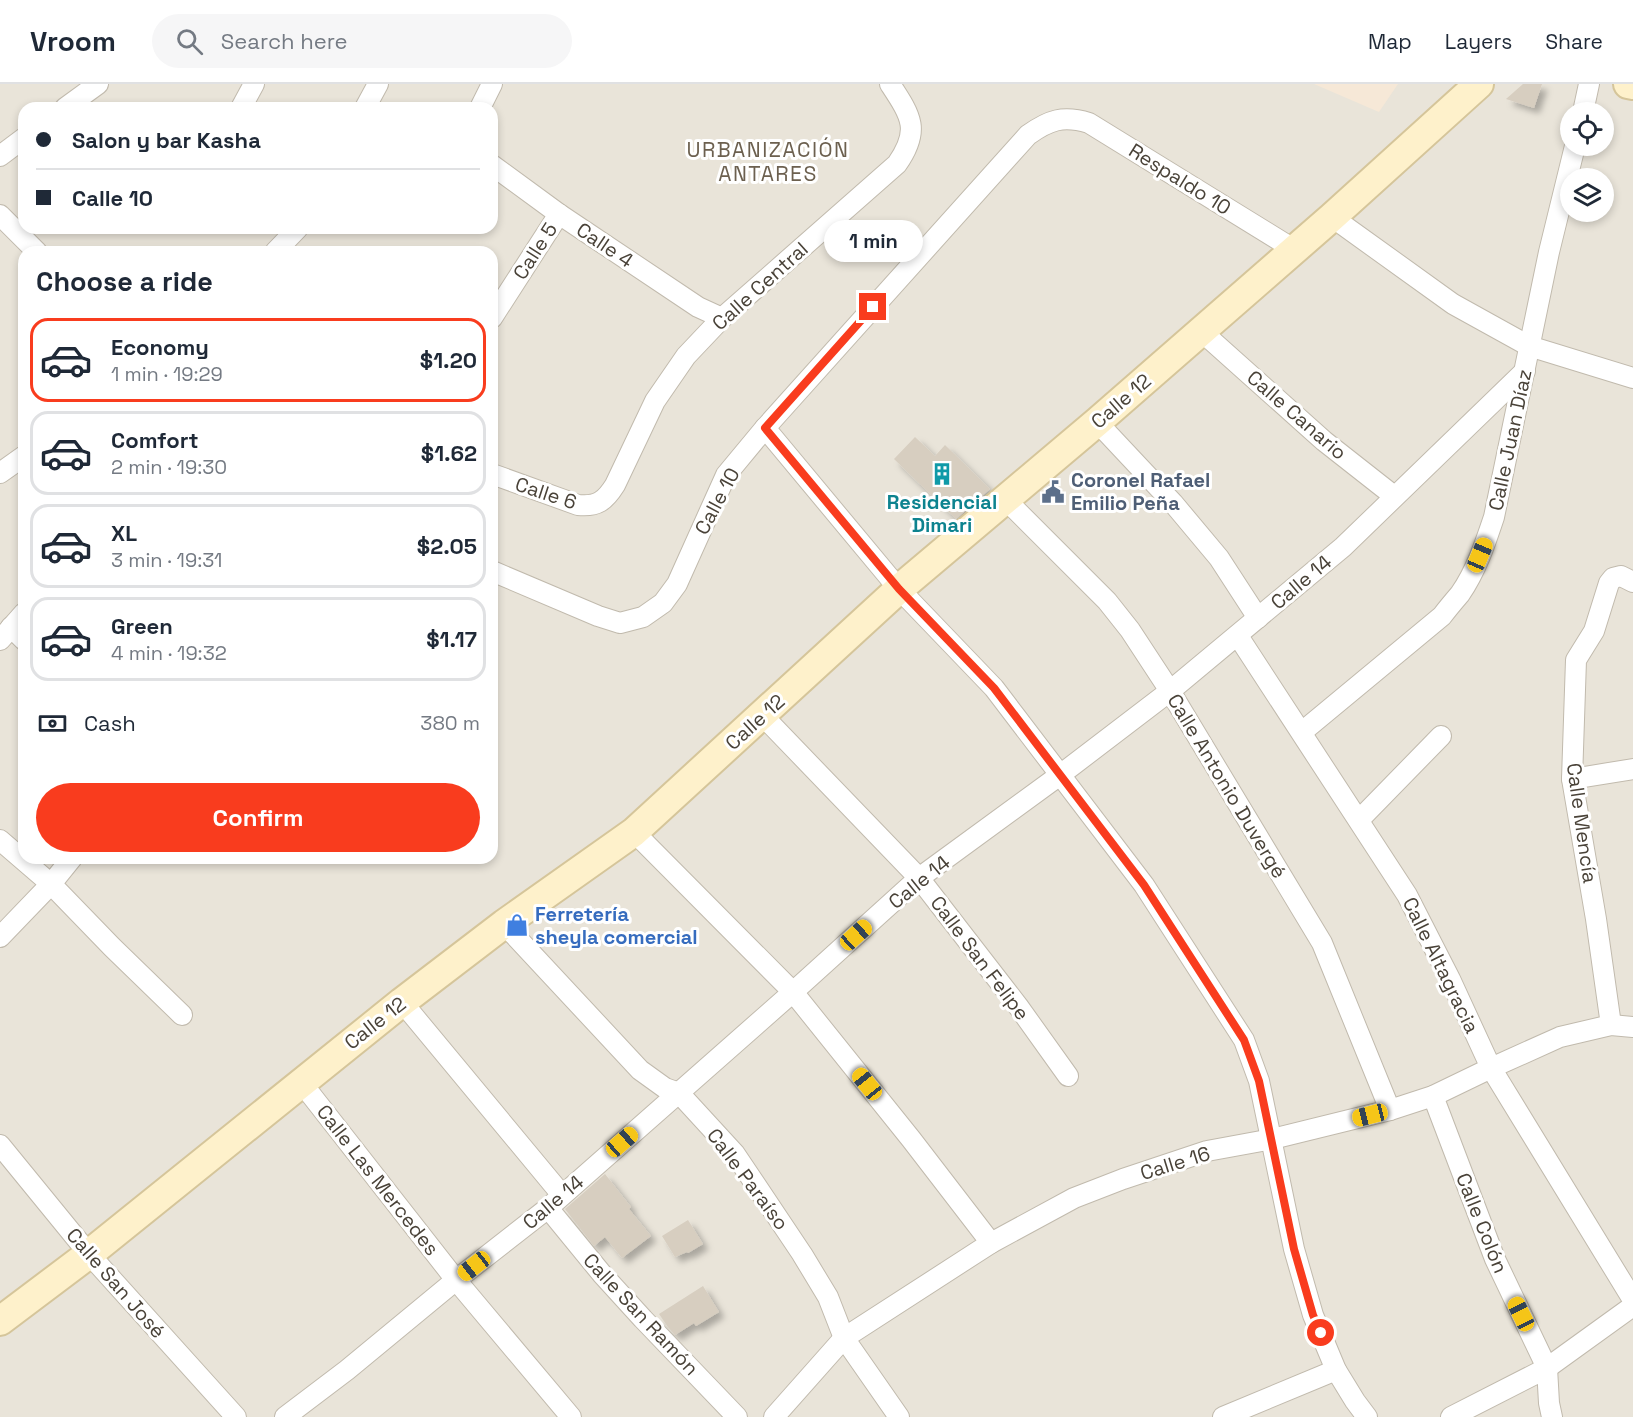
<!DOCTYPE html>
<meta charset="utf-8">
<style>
body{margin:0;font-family:"Space Grotesk",sans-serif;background:#f6f6f7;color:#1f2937;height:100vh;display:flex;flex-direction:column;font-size:22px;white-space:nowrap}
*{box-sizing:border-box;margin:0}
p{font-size:20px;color:#747a83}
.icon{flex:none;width:33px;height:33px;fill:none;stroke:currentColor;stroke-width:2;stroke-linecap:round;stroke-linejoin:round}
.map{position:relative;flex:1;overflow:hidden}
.panel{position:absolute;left:18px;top:162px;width:480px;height:618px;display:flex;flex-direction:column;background:#fff;border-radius:18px;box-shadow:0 3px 9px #0003}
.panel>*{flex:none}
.banner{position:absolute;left:18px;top:18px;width:480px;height:132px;border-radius:18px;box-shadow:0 3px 9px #0003;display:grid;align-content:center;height:132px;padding:0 18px;background:#fff}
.buttons{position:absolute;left:1560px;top:18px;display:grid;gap:12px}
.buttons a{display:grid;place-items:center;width:54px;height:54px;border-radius:50%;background:#fff;box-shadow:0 3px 9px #0003;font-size:30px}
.end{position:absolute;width:27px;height:27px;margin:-14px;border:8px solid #f93c1e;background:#fff;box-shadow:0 0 0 3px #fff}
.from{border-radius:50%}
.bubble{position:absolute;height:42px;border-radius:21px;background:#fff;box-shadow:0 3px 9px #0003;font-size:20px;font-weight:600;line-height:42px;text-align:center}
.car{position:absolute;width:18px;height:36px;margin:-18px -9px;border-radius:8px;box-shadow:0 0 4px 2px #0007;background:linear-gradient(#f5c518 24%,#345 0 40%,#f5c518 0 76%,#345 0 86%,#f5c518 0)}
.banner b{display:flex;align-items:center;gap:21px;height:57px;font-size:22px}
.banner b+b{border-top:2px solid #e0e1e3}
.banner i{width:15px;height:15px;background:#1f2937}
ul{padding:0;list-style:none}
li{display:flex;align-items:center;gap:18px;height:84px;margin:0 12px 9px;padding:0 6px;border:3px solid #e0e1e3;border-radius:18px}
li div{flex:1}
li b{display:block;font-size:22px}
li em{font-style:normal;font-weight:600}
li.active{border-color:#f93c1e}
li>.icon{width:54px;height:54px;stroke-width:1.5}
h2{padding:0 18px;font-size:27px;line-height:72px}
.pay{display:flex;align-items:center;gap:15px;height:66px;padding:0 18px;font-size:22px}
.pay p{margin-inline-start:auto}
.primary-button{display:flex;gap:12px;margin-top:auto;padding:12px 18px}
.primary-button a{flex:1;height:69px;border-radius:36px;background:#f93c1e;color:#fff;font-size:24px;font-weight:600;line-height:69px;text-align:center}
header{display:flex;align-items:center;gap:36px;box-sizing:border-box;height:84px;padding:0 30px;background:#fff;border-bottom:2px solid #e0e1e3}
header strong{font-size:28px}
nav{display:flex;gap:33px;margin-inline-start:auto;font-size:21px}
.search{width:420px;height:54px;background:#f6f6f7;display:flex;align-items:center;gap:15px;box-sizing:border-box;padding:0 21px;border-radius:33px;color:#747a83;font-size:22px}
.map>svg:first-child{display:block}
</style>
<header>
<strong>Vroom</strong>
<div class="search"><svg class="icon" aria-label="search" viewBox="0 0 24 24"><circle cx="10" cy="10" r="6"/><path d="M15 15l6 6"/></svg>Search here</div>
<nav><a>Map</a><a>Layers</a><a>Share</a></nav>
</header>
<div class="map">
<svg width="1633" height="1333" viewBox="0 0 1633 1333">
<defs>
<filter id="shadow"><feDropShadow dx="5.5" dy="5.5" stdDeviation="3" flood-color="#0004"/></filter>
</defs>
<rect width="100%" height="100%" fill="#f5f2eb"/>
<path fill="#e9e4d9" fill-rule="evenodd" d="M 0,0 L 1633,0 L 1633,1333 L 0,1333 ZM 24,24 L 492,24 L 492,144 L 24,144 ZM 1570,28 L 1604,28 L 1604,62 L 1570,62 ZM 1570,94 L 1604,94 L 1604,128 L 1570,128 ZM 24,168 L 492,168 L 492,774 L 24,774 Z"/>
<polygon fill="#f6e8d7" points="1314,0 1398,0 1379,28"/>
<g fill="#d7cec0" filter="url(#shadow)">
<polygon points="1523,0 1542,0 1534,24 1506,15"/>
<polygon points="915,353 935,372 945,361 990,405 956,435 894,375"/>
<polygon points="605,1090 631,1123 629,1125 651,1152 622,1174 605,1153 594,1162 565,1125"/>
<polygon points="688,1136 703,1160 688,1169 687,1168 675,1173 662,1152"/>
<polygon points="703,1202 719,1228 696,1242 694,1239 675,1251 668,1243 659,1230"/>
</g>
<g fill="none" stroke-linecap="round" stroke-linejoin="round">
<g stroke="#c1baad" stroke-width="22">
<g id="street">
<polyline points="65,24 98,0"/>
<polyline points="241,24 254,0"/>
<polyline points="365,24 378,0"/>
<polyline points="480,24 492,0"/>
<polyline points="1583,28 1589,0"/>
<polyline points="0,72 24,54"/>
<polyline points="492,81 559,130 698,223 722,234"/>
<polyline points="0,131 37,168"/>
<polyline points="1332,133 1453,220 1529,262 1633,294"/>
<polyline points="275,168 298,144"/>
<polyline points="492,234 559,130"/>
<polyline points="1201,247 1324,357 1394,412"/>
<polyline points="1097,338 1173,419 1219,474 1258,534"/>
<polyline points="765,344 899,505 994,604 1144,801 1244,956 1259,997 1294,1165 1313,1231 1336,1286 1355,1317 1367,1333"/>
<polyline points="0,389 24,372"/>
<path d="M 492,390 L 578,421 C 597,423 605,417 615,401 L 655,317 L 686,272 L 722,234 L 897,80 C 921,46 911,32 890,0"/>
<polyline points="1006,416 1107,517 1130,546 1170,607 1322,859 1390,1026"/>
<path d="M 492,487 L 598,532 L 620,539 L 643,533 L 663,519 L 677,500 L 726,391 L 765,344 L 1028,51 C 1049,36 1063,31 1089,39 L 1295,166"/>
<polyline points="11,543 24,556"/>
<polyline points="1238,552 1407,811 1450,895 1491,984 1633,1216"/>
<polyline points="0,556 24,529"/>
<polyline points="762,631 919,794 1018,922 1068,992"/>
<path d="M 1302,648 L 1442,532 C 1448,524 1454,517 1460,510 C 1476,487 1485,460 1494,433 L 1549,168 L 1575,62"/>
<polyline points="1572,695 1633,685"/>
<polyline points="1359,736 1441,652"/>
<polyline points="634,748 793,908 911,1055 991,1159"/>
<polyline points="0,756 51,800 112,863 182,931"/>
<polyline points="504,840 640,986 665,1004 679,1009 735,1070 802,1170 828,1213 844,1254 899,1333"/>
<polyline points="0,853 51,800 72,774"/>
<polyline points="402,918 562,1111"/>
<polyline points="1611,941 1596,835 1572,695 1576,576 1594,547 1609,499 1613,494 1621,492 1633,498"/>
<polyline points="301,998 456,1196 571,1333"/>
<polyline points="1433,1012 1495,1175 1547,1284 1549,1319 1552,1333"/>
<polyline points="0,1061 89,1170 236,1333"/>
<polyline points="548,1124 602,1190 643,1235 737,1333"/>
<polyline points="285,1333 347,1286 456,1196 548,1124 793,908 919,794 1060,691 1170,607 1343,463 1525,287"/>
<polyline points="774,1333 844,1254 991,1159 1074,1114 1123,1095 1207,1067 1272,1055 1390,1026 1433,1012 1491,984 1560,953 1611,941 1633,943"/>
<polyline points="1223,1333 1336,1286"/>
<polyline points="1451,1333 1547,1284 1633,1222"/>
</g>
</g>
<g stroke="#d5c59a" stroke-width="32">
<g id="secondary">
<polyline points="1628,0 1633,1"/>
<polyline points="0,1237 89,1170 402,918 504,840 634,748 899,505 1097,338 1332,133 1479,0"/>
</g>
</g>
<use href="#street" stroke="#fff" stroke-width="20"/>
<use href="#secondary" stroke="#fef1cb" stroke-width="28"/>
</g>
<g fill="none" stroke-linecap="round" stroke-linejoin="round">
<polyline stroke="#f93c1e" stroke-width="8" points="873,223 765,344 899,505 994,604 1144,801 1244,956 1259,997 1294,1165 1313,1231 1321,1249"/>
</g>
<defs>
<g id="building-bare" transform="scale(1.8)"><path d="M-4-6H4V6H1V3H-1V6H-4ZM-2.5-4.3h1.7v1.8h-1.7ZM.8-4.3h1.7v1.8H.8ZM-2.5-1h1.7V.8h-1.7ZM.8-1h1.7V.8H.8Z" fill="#0f9aa8" stroke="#fff" stroke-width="2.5" paint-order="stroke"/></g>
<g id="civic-bare" transform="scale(1.8)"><path d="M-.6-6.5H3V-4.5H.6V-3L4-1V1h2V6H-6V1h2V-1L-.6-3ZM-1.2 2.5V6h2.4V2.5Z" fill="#5c6f8a" stroke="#fff" stroke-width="2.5" paint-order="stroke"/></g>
<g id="shop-bare" transform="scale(1.8)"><path d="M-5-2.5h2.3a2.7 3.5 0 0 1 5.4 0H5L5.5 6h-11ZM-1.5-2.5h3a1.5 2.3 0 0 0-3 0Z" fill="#3f7fe0" stroke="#fff" stroke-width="2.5" paint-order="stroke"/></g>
</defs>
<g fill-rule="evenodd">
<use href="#building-bare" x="942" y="390"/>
<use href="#civic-bare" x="1053" y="408"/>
<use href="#shop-bare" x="517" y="841"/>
</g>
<g text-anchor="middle" stroke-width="6" stroke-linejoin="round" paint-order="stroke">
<g font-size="20" fill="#494238" stroke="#fff">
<text transform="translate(1180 95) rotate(32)" y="7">Respaldo 10</text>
<text transform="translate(605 161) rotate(34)" y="7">Calle 4</text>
<text transform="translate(535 167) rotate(-57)" y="7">Calle 5</text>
<text transform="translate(760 202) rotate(-42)" y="7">Calle Central</text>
<text transform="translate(1121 317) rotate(-41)" y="7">Calle 12</text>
<text transform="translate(1297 331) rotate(41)" y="7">Calle Canario</text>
<text transform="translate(1510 356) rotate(-78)" y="7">Calle Juan Díaz</text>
<text transform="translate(546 409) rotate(18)" y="7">Calle 6</text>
<text transform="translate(717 417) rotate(-62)" y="7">Calle 10</text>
<text transform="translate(1301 498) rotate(-40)" y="7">Calle 14</text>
<text transform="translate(755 638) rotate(-42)" y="7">Calle 12</text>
<text transform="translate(1227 702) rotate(59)" y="7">Calle Antonio Duvergé</text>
<text transform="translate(1582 739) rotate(82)" y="7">Calle Mencía</text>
<text transform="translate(919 798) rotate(-39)" y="7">Calle 14</text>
<text transform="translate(980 874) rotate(53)" y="7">Calle San Felipe</text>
<text transform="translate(1441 881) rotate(64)" y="7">Calle Altagracia</text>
<text transform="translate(375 939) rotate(-38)" y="7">Calle 12</text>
<text transform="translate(1175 1079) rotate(-17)" y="7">Calle 16</text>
<text transform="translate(748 1095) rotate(53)" y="7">Calle Paraíso</text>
<text transform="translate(378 1096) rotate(52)" y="7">Calle Las Mercedes</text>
<text transform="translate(553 1118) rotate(-40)" y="7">Calle 14</text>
<text transform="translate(1482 1139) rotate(68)" y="7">Calle Colón</text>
<text transform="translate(116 1199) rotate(49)" y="7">Calle San José</text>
<text transform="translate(641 1230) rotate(47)" y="7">Calle San Ramón</text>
</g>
<g font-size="20" font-weight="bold" fill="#4e5e75" stroke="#fff" text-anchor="start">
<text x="1071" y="403">Coronel Rafael<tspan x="1071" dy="23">Emilio Peña</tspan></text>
</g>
<g font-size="20" font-weight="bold" fill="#0d838f" stroke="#fff">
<text x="942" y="425">Residencial<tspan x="942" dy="23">Dimari</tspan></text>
</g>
<g font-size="20" font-weight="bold" fill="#366cbe" stroke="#fff" text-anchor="start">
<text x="535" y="837">Ferretería<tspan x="535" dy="23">sheyla comercial</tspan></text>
</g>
<g font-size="21" letter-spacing="1.5" fill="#6c604f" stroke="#fff">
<text x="768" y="73">URBANIZACIÓN<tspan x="768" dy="24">ANTARES</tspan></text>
</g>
</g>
</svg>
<div class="buttons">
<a><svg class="icon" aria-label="locate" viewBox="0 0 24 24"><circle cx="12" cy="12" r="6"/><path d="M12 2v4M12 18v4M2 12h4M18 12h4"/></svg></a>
<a><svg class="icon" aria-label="layers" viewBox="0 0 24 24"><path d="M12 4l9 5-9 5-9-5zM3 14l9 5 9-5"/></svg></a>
</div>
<i class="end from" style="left:1321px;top:1249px"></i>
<i class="end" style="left:873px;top:223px"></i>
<div class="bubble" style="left:824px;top:136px;width:99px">1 min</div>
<i class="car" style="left:1480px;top:471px;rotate:23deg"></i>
<i class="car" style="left:856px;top:851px;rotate:48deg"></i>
<i class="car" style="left:867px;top:1000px;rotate:321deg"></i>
<i class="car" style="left:1370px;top:1031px;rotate:256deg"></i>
<i class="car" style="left:622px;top:1058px;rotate:49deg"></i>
<i class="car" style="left:474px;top:1182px;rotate:232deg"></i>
<i class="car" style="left:1521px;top:1230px;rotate:334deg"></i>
<div class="banner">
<b><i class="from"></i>Salon y bar Kasha</b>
<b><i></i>Calle 10</b>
</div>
<section class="panel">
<h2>Choose a ride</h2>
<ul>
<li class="active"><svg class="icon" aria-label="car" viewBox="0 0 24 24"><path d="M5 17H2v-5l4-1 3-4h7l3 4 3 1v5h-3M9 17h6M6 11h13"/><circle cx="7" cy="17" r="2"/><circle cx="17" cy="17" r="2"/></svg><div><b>Economy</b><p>1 min · 19:29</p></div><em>$1.20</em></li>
<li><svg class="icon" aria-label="car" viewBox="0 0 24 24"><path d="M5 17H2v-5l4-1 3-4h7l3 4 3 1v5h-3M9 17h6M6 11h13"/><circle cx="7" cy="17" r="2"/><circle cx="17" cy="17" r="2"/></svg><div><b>Comfort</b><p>2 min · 19:30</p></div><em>$1.62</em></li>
<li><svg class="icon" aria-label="car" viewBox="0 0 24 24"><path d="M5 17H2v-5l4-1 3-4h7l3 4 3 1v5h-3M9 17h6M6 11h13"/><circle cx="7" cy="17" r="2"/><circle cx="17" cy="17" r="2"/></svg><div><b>XL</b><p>3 min · 19:31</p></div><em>$2.05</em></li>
<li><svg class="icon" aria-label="car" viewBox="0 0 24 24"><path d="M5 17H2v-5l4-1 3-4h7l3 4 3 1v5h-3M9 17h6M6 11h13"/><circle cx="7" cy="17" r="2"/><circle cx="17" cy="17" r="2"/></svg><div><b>Green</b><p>4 min · 19:32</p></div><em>$1.17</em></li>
</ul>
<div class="pay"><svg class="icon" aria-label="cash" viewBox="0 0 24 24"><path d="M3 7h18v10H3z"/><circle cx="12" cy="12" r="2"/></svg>Cash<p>380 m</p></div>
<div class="primary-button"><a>Confirm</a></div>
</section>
</div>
